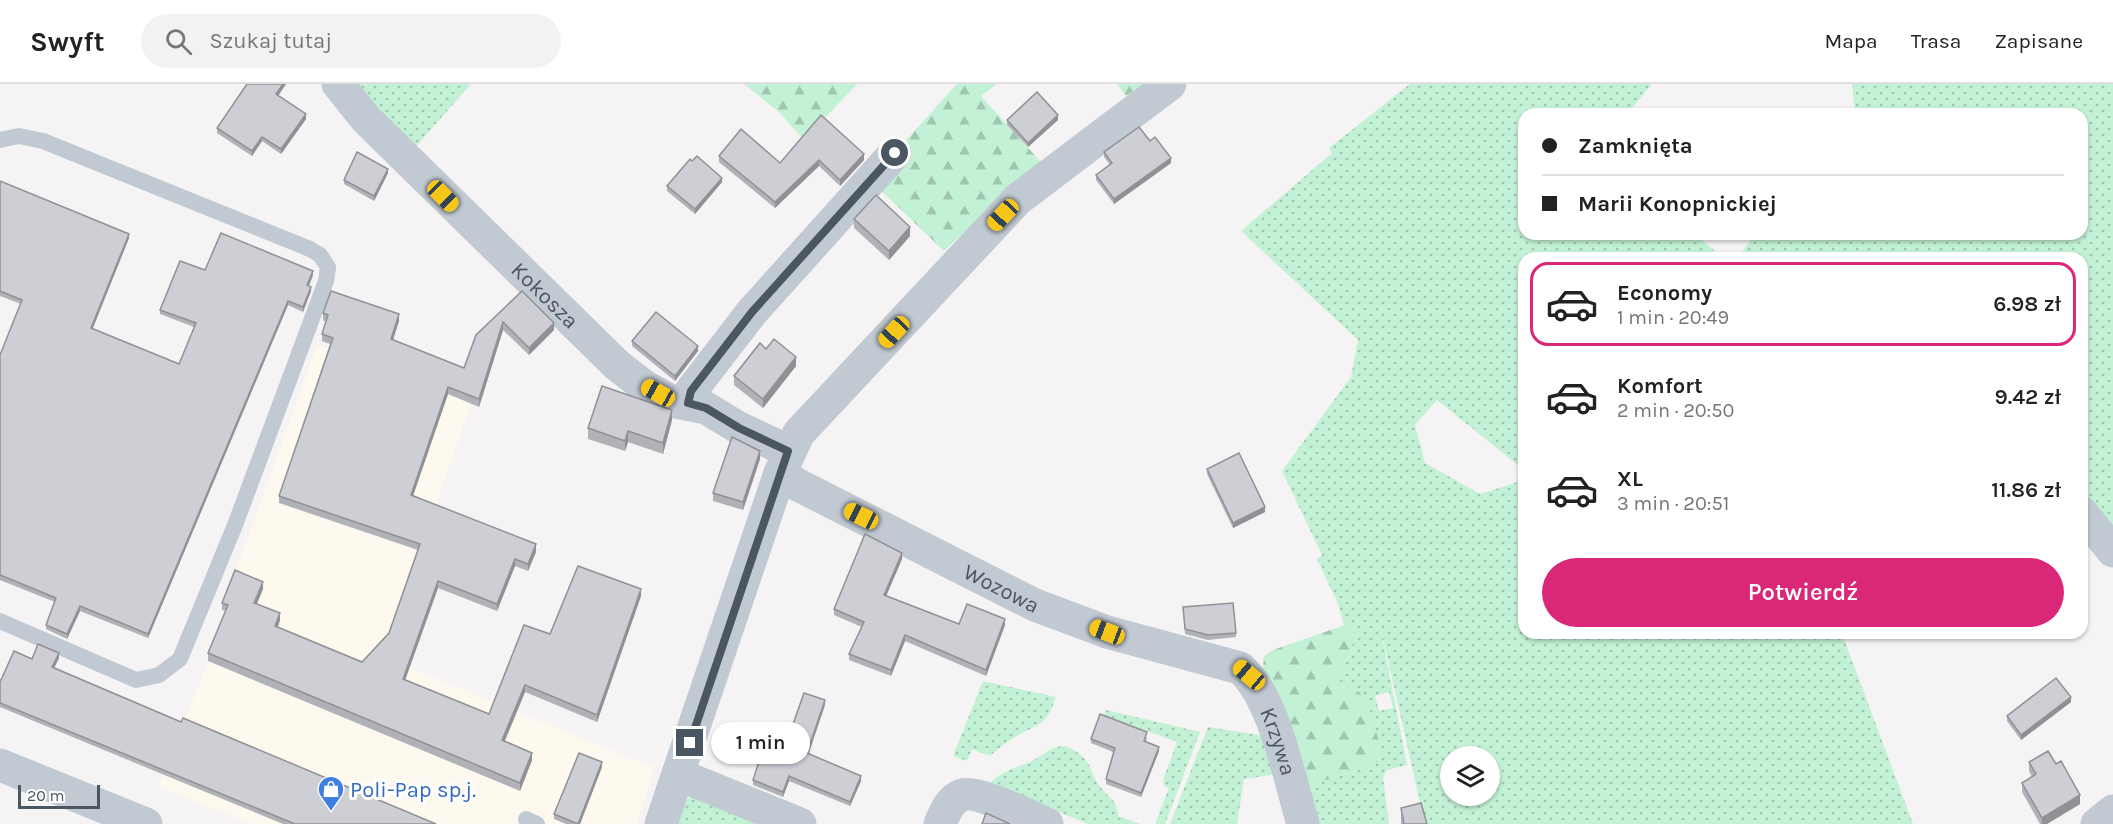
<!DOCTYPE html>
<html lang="pl">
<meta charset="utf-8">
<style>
body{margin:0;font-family:Karla,sans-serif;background:#f2f2f2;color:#222;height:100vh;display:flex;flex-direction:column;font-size:22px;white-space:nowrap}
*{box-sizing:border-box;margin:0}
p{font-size:20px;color:#767676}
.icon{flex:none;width:33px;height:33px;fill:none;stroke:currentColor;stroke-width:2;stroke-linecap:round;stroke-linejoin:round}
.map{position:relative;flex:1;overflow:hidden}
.sheet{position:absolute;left:1518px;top:168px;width:570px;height:387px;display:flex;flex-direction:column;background:#fff;border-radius:18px;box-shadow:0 2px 4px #0004}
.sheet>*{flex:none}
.hud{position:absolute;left:1518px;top:24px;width:570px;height:132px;border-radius:18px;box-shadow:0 2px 4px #0004;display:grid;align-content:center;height:132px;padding:0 24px;background:#fff}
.controls{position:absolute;left:1440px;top:662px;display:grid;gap:12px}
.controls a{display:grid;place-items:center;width:60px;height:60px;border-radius:50%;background:#fff;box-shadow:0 2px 4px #0004;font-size:30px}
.scale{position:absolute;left:18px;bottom:15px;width:82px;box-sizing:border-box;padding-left:6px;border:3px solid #4a5661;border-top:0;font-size:16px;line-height:21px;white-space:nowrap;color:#4a5661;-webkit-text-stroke:4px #fff;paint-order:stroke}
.end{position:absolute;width:27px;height:27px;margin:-14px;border:8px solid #4a5661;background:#fff;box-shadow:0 0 0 3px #fff}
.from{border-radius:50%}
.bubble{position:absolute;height:42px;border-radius:21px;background:#fff;box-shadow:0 2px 4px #0004;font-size:20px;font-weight:600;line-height:42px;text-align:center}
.car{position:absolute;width:18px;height:36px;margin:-18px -9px;border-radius:8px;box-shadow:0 0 4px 2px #0007;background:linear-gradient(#f5c518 24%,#345 0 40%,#f5c518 0 76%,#345 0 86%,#f5c518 0)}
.hud b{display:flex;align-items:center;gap:21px;height:57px;font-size:22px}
.hud b+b{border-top:2px solid #e0e0e0}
.hud i{width:15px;height:15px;background:#222}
ul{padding:10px 0 0;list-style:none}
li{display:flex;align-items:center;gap:18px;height:84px;margin:0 12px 9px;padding:0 12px;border:3px solid transparent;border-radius:18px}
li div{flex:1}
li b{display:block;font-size:22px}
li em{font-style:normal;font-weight:600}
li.selected{border-color:#db2777}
li>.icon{width:54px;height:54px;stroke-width:1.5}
.primary-button{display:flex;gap:12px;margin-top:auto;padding:12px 24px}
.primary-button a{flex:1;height:69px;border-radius:36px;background:#db2777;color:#fff;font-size:24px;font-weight:600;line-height:69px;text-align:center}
header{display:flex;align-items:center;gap:36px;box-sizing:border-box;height:84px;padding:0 30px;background:#fff;border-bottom:2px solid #e0e0e0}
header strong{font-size:28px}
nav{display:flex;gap:33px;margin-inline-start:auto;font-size:21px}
.search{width:420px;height:54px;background:#f2f2f2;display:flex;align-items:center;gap:15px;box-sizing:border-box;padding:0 21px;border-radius:33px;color:#767676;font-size:22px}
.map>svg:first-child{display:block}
</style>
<header>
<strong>Swyft</strong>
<div class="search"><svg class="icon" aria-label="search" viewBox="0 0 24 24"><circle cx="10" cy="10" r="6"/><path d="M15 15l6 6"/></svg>Szukaj tutaj</div>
<nav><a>Mapa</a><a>Trasa</a><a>Zapisane</a></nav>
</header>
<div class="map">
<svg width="2113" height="740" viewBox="0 0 2113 740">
<defs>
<pattern id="green-dots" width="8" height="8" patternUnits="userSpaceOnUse" patternTransform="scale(1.5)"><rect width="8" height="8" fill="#c3f1d5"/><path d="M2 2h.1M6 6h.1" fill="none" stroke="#a0c6b0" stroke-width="1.8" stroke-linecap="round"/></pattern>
<pattern id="forest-firs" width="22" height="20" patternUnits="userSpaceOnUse" patternTransform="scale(1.5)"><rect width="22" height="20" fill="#c3f1d5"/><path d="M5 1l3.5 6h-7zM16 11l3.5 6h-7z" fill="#a0c6b0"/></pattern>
</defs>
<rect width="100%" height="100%" fill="#f5f3f3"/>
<polygon fill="#fdf9ef" points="317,262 471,319 383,573 649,682 654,681 637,740 252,740 158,702 228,529 222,526"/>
<g fill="url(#green-dots)" fill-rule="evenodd">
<polygon points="344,0 471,0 411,68"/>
<path d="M 1410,0 L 1652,0 L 1627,30 L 1524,30 L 1524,150 L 1694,150 L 1724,174 L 1524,174 L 1524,386 L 1437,316 L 1415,341 L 1425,379 L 1480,410 L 1524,396 L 1524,549 L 1857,549 L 1844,555 L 1913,740 L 1425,740 L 1380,541 L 1407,681 L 1387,686 L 1383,693 L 1389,740 L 1315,740 L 1302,704 L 1372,681 L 1358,607 L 1342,601 L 1338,595 C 1346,569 1359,571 1348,540 L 1344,542 L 1339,522 L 1317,475 L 1322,471 L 1282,387 L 1351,293 L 1358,256 L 1241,147 L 1332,69 L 1329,64 ZM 1389,608 L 1393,624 L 1379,627 L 1375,612 ZM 1450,672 L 1490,672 L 1490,711 L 1450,711 Z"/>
<polygon points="1852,0 2113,0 2113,447 2082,410 2082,174 1738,174 1755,150 2082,150 2082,30 1855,30"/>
<path d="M 983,597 L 1056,613 C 1046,642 1041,638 1017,652 C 1007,657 998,665 990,672 L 972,665 L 967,677 L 953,672 Z"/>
<polygon points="1106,626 1200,648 1165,740 1155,740 1169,704 1164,702 1163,696 1177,658 1104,631"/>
<polygon points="1208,643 1266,652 1277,690 1244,695 1237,740 1170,740"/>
<path d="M 1065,662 C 1096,675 1086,687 1102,705 C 1110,715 1118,717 1118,732 L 1140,740 L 1088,740 L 990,699 C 1002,687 1012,685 1027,679 C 1042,674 1048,662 1065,662 Z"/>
<polygon points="694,711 764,740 676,740 686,716"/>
</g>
<g fill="url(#forest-firs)">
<polygon points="744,0 857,0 804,56 779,28"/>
<polygon points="957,0 997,0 981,12 1041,78 944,167 870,96"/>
<polygon points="1117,0 1144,0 1126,12"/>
<path d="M 1348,540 L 1354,546 C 1354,572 1344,575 1338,595 C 1344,604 1352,602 1359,608 C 1370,618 1377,653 1382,668 L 1381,675 L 1372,681 L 1302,704 L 1262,594 L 1264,572 L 1273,566 Z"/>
</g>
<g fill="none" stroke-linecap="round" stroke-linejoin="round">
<g stroke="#c1cad2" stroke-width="16">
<polyline points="0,56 19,52 43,57 310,165 320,171 328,183 326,197 235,441 180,575 159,591 136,596 0,537"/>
<polyline points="526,735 537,740"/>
</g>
<g stroke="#c1cad2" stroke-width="33">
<path id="s1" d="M 338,0 L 366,35 L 617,281 L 644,302 L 671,317 L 706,324 L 739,344 L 788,367"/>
<polyline points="688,319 691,307 752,228 895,69"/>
<path id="s2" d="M 780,389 L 798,401 L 1035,521 L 1107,548 L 1240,584 C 1274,612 1290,697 1303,740"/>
<polyline points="2082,429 2113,467"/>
<polyline points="0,681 146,740"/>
<polyline points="679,691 800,740"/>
<polyline points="661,740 780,389 799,349 1018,115 1170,0"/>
<path d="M 940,740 C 945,729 949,716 962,711 C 978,706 1030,733 1047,740"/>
<polyline points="2097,740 2113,727"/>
</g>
</g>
<g fill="#b0b2b7">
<polygon points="286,0 278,11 306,35 281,70 262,57 252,72 217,49 217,44"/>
<polygon points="821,31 864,76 840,102 819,82 775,124 719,78 719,72 780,79"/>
<polygon points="1007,36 1058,36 1028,63 1007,41"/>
<polygon points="1150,57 1171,79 1114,120 1096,96 1096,91 1110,81 1104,73 1104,68"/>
<polygon points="388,89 374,117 344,100 344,96"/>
<polygon points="0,97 129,154 92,245 179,280 194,243 160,230 160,226 205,186 313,191 309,202 311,207 303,228 288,221 148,554 80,527 67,555 46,545 46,541 55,518 0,496 0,271 21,220 0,212"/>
<polygon points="722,98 695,130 667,107 667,102"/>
<polygon points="854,135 910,152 889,176 854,144"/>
<polygon points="522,207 554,246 529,271 503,246 479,323 448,310 413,411 536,468 528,487 515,482 497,527 438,504 405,596 489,630 550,550 641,512 597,638 525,608 505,657 532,676 520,707 208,577 208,569 226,527 222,526 222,519 263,505 257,520 280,536 278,543 362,578 389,549 418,466 279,419 279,412 330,260 322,257 322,250 326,238 323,236 323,229 399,237 393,256 464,284"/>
<polygon points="632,257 698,267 675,297 632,262"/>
<polygon points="766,265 796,282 763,324 734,301 734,292"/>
<polygon points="672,336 663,370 628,358 625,367 588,355 588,344"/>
<polygon points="760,375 743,426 713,417 713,409"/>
<polygon points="1207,385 1265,428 1233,444 1207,390"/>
<polygon points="902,475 886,512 959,540 1005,541 986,592 905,557 891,592 849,576 849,570 862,543 834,531 834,525"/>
<polygon points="1183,523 1236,549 1236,553 1208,556 1185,550"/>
<polygon points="59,574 54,584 181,638 436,740 283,740 0,623 0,596 1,596 32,575"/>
<polygon points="2071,618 2021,656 2007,637 2007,632"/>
<polygon points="825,621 808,670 861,697 850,722 789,697 783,713 753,701 753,696 786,660"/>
<polygon points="1147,653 1146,658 1159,667 1141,713 1106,700 1106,695 1113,668 1091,659 1091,655"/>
<polygon points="2029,678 2056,680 2080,720 2047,740 2040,740 2022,708 2022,699 2032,693 2029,687"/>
<polygon points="602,683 580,740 566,740 554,735 554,730"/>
<polygon points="1401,724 1427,740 1401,740"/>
</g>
<g fill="#909195">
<polygon points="283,0 286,0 276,15 276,10"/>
<polygon points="306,30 306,35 281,70 281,65"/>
<polygon points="1058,31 1058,36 1028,63 1028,59"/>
<polygon points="262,53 262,57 252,72 252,67"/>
<polygon points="864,70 864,76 840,102 840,96"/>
<polygon points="1171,74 1171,79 1114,120 1114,115"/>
<polygon points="819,76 819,82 775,124 775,118"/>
<polygon points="388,85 388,89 374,117 374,112"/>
<polygon points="722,94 722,98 695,130 695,125"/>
<polygon points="910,143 910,152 889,176 889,167"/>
<polygon points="129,150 129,154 91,249 91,244"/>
<polygon points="313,187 313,191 307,206 307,201"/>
<polygon points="311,203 311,207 303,228 303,223"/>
<polygon points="288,217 288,221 148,554 148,550"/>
<polygon points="399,230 399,237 391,262 391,255"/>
<polygon points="503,238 503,246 479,323 479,315"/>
<polygon points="554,239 554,246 529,271 529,264"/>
<polygon points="698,262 698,267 675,297 675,292"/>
<polygon points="796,273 796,282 763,324 763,315"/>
<polygon points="448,303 448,310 411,418 411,411"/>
<polygon points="672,326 672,336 663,370 663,359"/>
<polygon points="628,347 628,358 625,367 625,357"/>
<polygon points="760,367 760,375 743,426 743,418"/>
<polygon points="1265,423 1265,428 1233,444 1233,439"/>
<polygon points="536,460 536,468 528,487 528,480"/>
<polygon points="902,469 902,475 884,517 884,511"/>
<polygon points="515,475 515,482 497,527 497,520"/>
<polygon points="438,497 438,504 403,602 403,595"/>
<polygon points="263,498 263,505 254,526 254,519"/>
<polygon points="641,505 641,512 597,638 597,631"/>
<polygon points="80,522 80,527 67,555 67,550"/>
<polygon points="280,529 280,536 275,550 275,542"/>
<polygon points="1005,535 1005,541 986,592 986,586"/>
<polygon points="905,551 905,557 891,592 891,586"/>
<polygon points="59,569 59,574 52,588 52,583"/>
<polygon points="525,601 525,608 502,663 502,656"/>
<polygon points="2071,613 2071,618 2021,656 2021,651"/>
<polygon points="825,616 825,621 807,674 807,669"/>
<polygon points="1159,663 1159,667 1141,713 1141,709"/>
<polygon points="532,669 532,676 520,707 520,699"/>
<polygon points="602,678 602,683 580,740 578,740"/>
<polygon points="789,692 789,697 783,713 783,708"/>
<polygon points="861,692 861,697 850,722 850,718"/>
<polygon points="2080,711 2080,720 2047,740 2042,740 2042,734"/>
</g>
<g fill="#cdcfd5" stroke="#909195" stroke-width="1.5">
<polygon points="247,0 283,0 276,10 306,30 281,65 262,53 252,67 217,44"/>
<polygon points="1037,8 1058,31 1028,59 1007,36"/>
<polygon points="821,31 864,70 840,96 819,76 775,118 719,72 741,45 780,79"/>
<polygon points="1139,43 1150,57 1155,53 1171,74 1114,115 1096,91 1112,79 1104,68"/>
<polygon points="357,68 388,85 374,112 344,96"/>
<polygon points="697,72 722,94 695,125 667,102 690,75 692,77"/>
<polygon points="0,97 129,150 91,244 179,280 196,239 160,226 180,177 205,186 221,149 313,187 307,201 311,203 303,223 288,217 148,550 80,522 67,550 46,541 56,514 0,491 0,271 22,216 0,207"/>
<polygon points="876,111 910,143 889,167 854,135"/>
<polygon points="331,207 399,230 391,255 464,284 476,251 522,207 554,239 529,264 503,238 479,315 448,303 411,411 536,460 528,480 515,475 497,520 438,497 403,595 489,630 524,541 550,550 578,482 641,505 597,631 525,601 502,656 532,669 520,699 208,569 228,521 222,519 235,486 263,498 254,519 280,529 275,542 362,578 389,549 420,460 279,412 333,254 322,250 328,231 323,229"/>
<polygon points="656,228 698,262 675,292 632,257"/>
<polygon points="774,255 796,273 763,315 734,292 760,259 766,265"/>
<polygon points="602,302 672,326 663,359 628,347 625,357 588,344"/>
<polygon points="732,353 760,367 743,418 713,409"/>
<polygon points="1239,369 1265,423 1233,439 1207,385"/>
<polygon points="865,450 902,469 884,511 959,540 967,520 1005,535 986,586 905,551 891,586 849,570 864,538 834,525"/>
<polygon points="1233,519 1236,549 1208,551 1185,545 1183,523"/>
<polygon points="38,560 59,569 52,583 181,638 183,634 436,740 295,740 0,619 0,596 1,596 14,567 32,575"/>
<polygon points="2056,594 2071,613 2021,651 2007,632"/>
<polygon points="804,609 825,616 807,669 861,692 850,718 789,692 783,708 753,696 767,652 786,660"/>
<polygon points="1100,630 1147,648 1144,657 1159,663 1141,709 1106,695 1115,664 1091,655"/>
<polygon points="2048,667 2056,680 2061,677 2080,711 2042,734 2022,699 2036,690 2029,678"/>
<polygon points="579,669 602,678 578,740 554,730"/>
<polygon points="1421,719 1427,740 1404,740 1401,724"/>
<polygon points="986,729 1010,740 982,740"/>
</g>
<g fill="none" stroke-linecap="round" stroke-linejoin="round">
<polyline stroke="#4a5661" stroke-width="8" points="690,659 788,367 739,344 706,324 688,319 691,307 752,228 895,69"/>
</g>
<defs>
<g id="shop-pin" transform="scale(1.35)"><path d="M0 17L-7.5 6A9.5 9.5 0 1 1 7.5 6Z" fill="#3f7fe0" stroke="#fff"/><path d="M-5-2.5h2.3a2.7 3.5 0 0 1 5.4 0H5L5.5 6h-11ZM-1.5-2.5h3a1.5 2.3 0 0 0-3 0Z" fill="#fff"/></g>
</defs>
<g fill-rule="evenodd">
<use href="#shop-pin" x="331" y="705"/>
</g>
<g text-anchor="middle" stroke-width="6" stroke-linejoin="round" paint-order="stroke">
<g font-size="22" fill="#4a5661" stroke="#fff">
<text dy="8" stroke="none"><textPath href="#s1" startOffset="296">Kokosza</textPath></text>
<text dy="8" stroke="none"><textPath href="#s2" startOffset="250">Wozowa</textPath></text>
<text dy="8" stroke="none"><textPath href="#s2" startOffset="586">Krzywa</textPath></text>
</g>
<g font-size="22" fill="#366cbe" stroke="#fff" text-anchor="start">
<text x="350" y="713">Poli-Pap sp.j.</text>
</g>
</g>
</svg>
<div class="controls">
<a><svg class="icon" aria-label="layers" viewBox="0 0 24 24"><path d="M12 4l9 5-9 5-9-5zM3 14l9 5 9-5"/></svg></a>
</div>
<div class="scale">20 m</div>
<i class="end from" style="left:895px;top:69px"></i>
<i class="end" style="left:690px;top:659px"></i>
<div class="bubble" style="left:711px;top:638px;width:99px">1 min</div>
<i class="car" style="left:443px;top:112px;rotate:135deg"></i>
<i class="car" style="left:1003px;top:131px;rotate:223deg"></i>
<i class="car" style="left:894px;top:248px;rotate:223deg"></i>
<i class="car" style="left:658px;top:309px;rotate:299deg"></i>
<i class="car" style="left:861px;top:432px;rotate:296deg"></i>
<i class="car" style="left:1107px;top:548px;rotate:291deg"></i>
<i class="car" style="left:1249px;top:591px;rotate:310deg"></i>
<div class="hud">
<b><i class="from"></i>Zamknięta</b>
<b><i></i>Marii Konopnickiej</b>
</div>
<section class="sheet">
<ul>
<li class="selected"><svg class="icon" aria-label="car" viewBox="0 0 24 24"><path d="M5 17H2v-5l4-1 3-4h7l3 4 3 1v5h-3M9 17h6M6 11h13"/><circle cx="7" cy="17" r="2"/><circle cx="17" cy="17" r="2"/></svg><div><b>Economy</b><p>1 min · 20:49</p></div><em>6.98 zł</em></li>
<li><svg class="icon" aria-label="car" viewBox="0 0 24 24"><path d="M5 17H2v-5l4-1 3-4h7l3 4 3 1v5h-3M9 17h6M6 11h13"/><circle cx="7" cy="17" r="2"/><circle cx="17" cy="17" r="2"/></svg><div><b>Komfort</b><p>2 min · 20:50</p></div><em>9.42 zł</em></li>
<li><svg class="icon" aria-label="car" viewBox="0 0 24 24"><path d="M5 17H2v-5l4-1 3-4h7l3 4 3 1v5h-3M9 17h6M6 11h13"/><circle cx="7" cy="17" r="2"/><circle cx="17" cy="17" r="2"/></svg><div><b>XL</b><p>3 min · 20:51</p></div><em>11.86 zł</em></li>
</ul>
<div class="primary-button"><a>Potwierdź</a></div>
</section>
</div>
